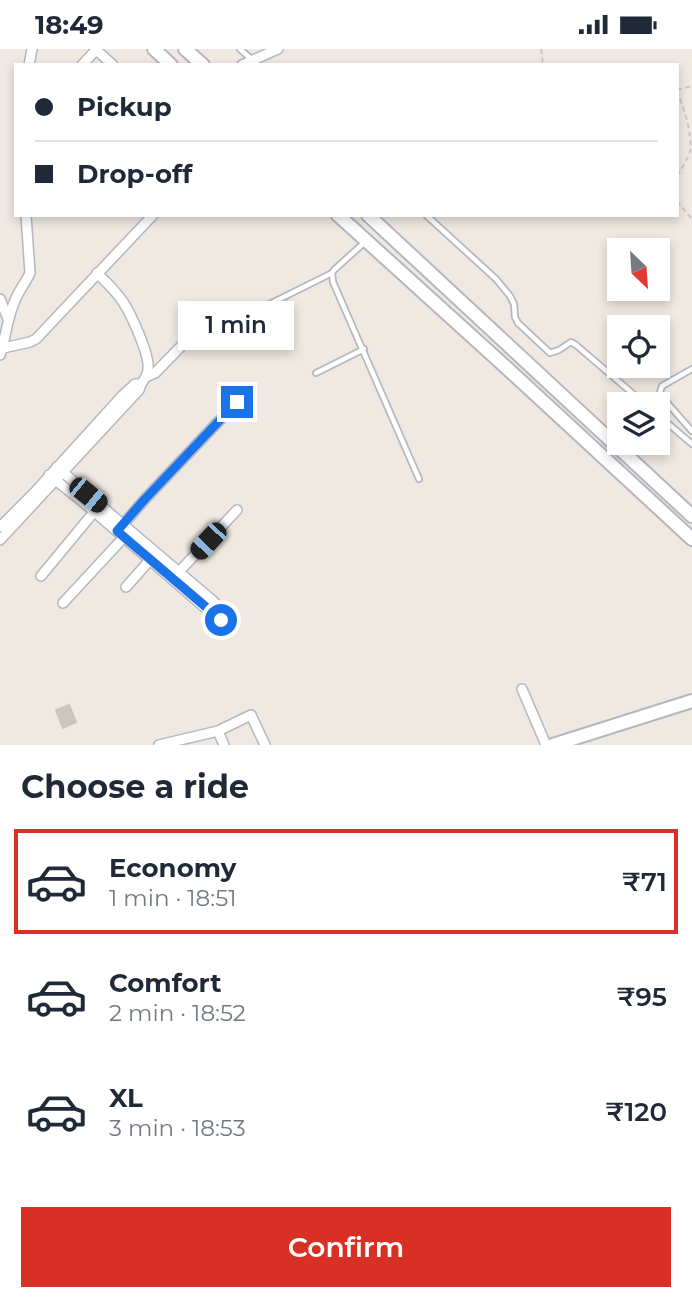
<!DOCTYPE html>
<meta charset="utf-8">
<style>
body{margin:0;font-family:Montserrat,sans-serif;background:#f6f6f7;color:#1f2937;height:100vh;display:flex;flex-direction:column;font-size:26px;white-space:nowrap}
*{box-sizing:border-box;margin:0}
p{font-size:23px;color:#747a83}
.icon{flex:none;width:38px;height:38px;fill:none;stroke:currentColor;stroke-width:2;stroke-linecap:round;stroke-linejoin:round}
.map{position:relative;height:696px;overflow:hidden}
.sheet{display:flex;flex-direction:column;background:#fff;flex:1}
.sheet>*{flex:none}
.hud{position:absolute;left:14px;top:14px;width:665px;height:154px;border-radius:0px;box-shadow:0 4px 10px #0003;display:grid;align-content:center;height:154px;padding:0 21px;background:#fff}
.needle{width:46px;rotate:155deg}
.tools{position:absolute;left:607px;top:189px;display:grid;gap:14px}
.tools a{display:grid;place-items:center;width:63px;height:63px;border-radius:0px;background:#fff;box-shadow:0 4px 10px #0003;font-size:35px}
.end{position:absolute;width:32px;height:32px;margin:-16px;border:9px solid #1a73e8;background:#fff;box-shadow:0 0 0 4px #fff}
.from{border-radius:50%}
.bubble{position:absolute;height:49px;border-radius:0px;background:#fff;box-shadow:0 4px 10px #0003;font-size:23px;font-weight:600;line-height:49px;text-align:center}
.car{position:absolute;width:21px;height:42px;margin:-21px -10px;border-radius:9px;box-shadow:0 0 5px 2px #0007;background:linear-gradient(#222 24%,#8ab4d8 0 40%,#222 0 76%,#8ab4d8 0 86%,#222 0)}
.hud b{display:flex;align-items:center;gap:24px;height:66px;font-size:26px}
.hud b+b{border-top:2px solid #e0e1e3}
.hud i{width:18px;height:18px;background:#1f2937}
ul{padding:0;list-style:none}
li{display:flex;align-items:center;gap:21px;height:105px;margin:0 14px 10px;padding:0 7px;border:4px solid transparent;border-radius:0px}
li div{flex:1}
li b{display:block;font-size:26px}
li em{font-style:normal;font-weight:600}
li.current{border-color:#d93025}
li>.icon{width:63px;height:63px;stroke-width:1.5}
h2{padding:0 21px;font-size:32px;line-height:84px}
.button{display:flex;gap:14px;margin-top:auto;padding:14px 21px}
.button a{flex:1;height:80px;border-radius:0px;background:#d93025;color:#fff;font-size:28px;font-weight:600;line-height:80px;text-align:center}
.status{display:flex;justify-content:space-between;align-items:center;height:49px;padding:0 35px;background:#fff;direction:ltr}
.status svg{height:19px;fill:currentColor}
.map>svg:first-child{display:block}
</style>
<div class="status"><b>18:49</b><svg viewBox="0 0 49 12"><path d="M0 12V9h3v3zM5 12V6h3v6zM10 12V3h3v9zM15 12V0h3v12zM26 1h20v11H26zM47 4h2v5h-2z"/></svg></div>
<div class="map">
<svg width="692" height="696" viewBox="0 0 692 696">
<rect width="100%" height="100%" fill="#efe9e1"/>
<polygon fill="#cbc7bf" stroke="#cbc5ba" stroke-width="2" points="69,656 76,673 63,679 56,661"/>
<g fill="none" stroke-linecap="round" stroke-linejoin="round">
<g stroke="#b4b7c1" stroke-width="8">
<g id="lane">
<polyline points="240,0 258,16"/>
<polyline points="426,166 496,230 510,247 514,255 515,268 518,274 550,304 559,301 571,293 576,296 645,355"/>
<polyline points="366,192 334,221 332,224 333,233 419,430"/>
<polyline points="194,283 202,279 217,281 332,224"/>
<polyline points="692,320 662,337 660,343 669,356 692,382"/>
<polyline points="316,324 364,300"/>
<polyline points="658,366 692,395"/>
</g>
</g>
<g stroke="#b4b7c1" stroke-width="12">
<g id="street">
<polyline points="95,0 113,16"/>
<polyline points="29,16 32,0"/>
<polyline points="82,16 96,1"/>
<polyline points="242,16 278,0"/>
<path d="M 97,224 C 106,233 116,242 123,253 C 131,265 150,306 148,320 C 148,326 144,331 141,335"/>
<polyline points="0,250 8,270"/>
<polyline points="3,299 30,293 36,290 153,166"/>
<path d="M 0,306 C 6,288 7,268 16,249 C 20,240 26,233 30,224 L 26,166"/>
<polyline points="146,328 155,324 194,284"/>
<polyline points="49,426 82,452 218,570 223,570 225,568 225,564 212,551 114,468 57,418"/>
<polyline points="0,478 34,444 122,347 135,335 141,335 139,341 0,491"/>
<polyline points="120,479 145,450 237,353"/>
<polyline points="176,526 237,461"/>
<polyline points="41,527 94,463"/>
<polyline points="126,538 150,511"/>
<polyline points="63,554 126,486"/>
<polyline points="522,640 546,696"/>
<polyline points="218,682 224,696"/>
<polyline points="159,696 218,682 251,666 265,696"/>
</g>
</g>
<g stroke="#b4b7c1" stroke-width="16">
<g id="secondary">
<polyline points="154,0 171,16"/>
<polyline points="185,0 203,16"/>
<polyline points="338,166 509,321 692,490"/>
<polyline points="368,166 692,467"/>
<polyline points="553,696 692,652"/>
</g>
</g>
<g stroke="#c9c9c9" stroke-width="2" stroke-dasharray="5 3.5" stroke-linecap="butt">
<polyline points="541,0 543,16"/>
<polyline points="677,41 692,37"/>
<path d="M 677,42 C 684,60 692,82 690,102 C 687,111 682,119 677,127"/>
<polyline points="677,152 692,170"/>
</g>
<use href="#lane" stroke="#fff" stroke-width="4.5"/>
<use href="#street" stroke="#fff" stroke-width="9"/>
<use href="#secondary" stroke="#fff" stroke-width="12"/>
</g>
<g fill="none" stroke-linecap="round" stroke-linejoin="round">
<polyline stroke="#1a73e8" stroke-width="9" points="221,571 117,482 145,450 237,353"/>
</g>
</svg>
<div class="tools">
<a><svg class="needle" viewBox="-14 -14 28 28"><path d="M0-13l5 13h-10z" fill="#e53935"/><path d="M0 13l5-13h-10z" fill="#747a83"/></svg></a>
<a><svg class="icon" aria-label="locate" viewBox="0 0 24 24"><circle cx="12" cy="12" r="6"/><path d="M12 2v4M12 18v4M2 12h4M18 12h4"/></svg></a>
<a><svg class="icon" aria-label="layers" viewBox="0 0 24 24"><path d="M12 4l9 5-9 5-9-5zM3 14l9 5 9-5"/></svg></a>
</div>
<i class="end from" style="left:221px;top:571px"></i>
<i class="end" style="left:237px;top:353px"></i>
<div class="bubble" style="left:178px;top:252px;width:116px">1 min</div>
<i class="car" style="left:88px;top:446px;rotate:129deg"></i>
<i class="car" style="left:208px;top:492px;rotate:223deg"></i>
<div class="hud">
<b><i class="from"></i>Pickup</b>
<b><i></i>Drop-off</b>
</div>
</div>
<section class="sheet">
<h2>Choose a ride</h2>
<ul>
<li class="current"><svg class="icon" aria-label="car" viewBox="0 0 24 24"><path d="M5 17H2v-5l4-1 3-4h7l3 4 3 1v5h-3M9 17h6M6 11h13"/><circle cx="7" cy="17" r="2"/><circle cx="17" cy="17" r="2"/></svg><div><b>Economy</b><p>1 min · 18:51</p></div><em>₹71</em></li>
<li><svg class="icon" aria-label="car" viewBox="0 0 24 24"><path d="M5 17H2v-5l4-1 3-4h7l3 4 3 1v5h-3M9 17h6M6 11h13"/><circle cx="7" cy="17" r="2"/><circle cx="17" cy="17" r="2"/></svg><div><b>Comfort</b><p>2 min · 18:52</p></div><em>₹95</em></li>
<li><svg class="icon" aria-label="car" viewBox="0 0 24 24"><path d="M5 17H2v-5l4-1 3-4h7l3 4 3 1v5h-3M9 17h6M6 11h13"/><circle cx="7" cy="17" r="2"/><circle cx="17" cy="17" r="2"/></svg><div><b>XL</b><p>3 min · 18:53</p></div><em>₹120</em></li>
</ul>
<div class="button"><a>Confirm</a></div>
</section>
